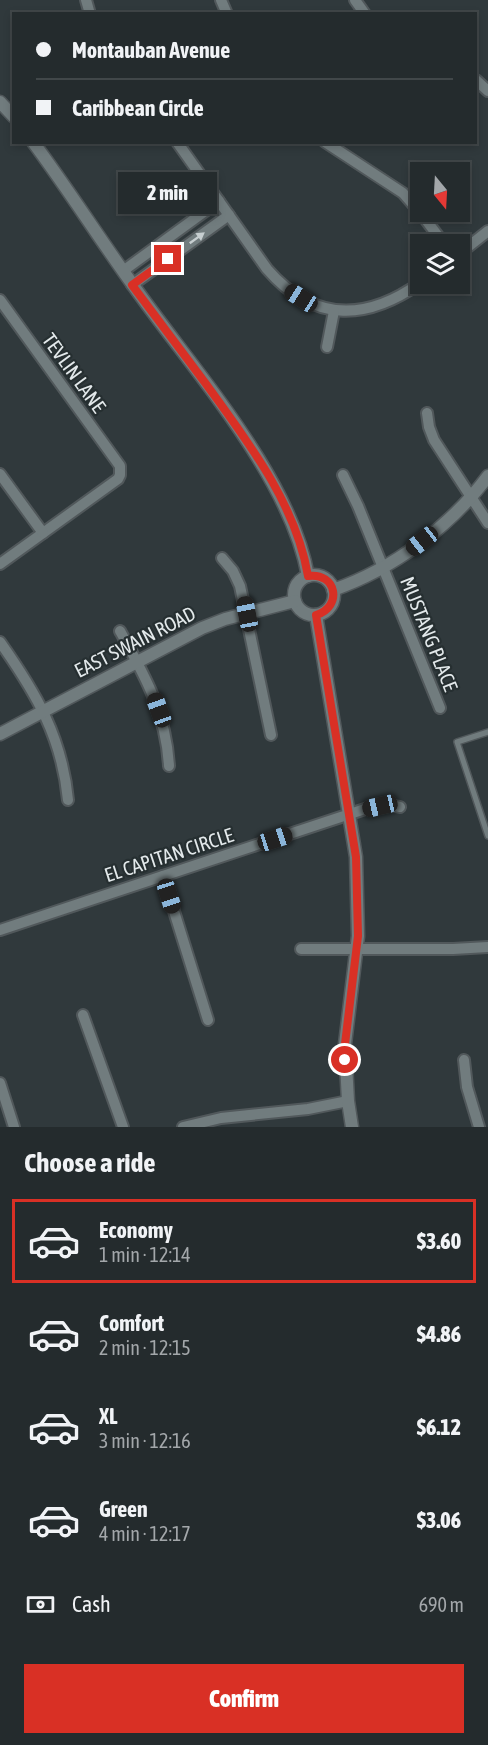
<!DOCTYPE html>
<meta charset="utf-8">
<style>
body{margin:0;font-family:"Asap Condensed",sans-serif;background:#2c3335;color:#f1f3f6;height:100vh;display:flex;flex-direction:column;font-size:22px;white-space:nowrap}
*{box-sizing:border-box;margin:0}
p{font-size:20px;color:#a3a7aa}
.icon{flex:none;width:33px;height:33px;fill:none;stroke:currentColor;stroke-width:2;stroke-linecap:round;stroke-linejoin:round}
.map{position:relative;height:1127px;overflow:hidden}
.details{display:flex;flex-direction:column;background:#242b2d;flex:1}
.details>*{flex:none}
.hud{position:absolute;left:12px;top:12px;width:465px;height:132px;border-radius:0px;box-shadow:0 3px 9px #0003,0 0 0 2px #414749;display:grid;align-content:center;height:132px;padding:0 24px;background:#242b2d}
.needle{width:39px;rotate:162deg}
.buttons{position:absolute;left:410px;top:162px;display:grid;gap:12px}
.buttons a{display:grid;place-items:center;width:60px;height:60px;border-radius:0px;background:#242b2d;box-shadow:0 3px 9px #0003,0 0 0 2px #414749;font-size:30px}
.end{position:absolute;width:27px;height:27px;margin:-14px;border:8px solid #d93025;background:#fff;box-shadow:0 0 0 3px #fff}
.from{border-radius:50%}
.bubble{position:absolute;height:42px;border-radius:0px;background:#242b2d;box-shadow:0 3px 9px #0003,0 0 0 2px #414749;font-size:20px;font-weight:800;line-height:42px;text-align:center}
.car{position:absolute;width:18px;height:36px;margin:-18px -9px;border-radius:8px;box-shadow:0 0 4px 2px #0007;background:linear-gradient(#222 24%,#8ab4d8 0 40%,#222 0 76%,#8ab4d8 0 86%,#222 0)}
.hud b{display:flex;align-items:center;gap:21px;height:57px;font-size:22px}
.hud b+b{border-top:2px solid #414749}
.hud i{width:15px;height:15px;background:#f1f3f6}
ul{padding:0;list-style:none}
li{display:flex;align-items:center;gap:18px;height:84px;margin:0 12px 9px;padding:0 12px;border:3px solid transparent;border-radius:0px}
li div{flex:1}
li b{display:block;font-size:22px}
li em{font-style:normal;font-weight:800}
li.current{border-color:#d93025}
li>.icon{width:54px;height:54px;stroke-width:1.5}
h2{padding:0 24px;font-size:27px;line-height:72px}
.pay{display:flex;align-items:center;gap:15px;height:66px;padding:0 24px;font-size:22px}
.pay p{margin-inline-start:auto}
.primary-button{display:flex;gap:12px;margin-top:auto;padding:12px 24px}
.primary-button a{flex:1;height:69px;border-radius:0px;background:#d93025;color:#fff;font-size:24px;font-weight:800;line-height:69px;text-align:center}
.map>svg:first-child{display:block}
</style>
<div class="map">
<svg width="488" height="1127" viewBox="0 0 488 1127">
<rect width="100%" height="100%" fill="#30393c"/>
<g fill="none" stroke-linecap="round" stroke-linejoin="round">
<g stroke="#51585b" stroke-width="8">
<polyline id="service" points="488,732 457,742 488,836"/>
</g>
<g stroke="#51585b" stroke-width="14">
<g id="minor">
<polyline points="86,0 90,14"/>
<polyline points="221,0 227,14"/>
<polyline points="355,0 365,14"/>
<polyline points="476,80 488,91"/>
<path d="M 177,142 L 267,269 C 313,322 365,322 420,283"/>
<polyline points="325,142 403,193 423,216 444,244"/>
<polyline points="459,254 488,231"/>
<polyline points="123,271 219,201"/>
<polyline points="132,285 229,215"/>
<polyline points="0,300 120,466 120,475 118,479 0,564"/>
<polyline points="327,347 334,311"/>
<polyline points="427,413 429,427 434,440 488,523"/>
<polyline points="0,474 43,533"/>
<polyline points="343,475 358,506 440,708"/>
<polyline points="222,558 233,571 240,586 271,735"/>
<path d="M 120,631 C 145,676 166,713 169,766"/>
<path d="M 0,642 C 36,693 62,737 68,800"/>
<polyline points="163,876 208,1020"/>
<polyline points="0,930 365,809 390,805 400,807"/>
<polyline points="301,949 453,949 488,947"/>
<polyline points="83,1015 123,1127"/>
<polyline points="464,1060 467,1087 479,1127"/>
<polyline points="0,1083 14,1127"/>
<polyline points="183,1127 221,1118 308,1109 348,1101"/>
</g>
</g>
<g stroke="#51585b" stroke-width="15">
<g id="tertiary">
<polyline points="0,102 14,117"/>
<path d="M 33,142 C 68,189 99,238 133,285 C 192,369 290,475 308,576"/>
<circle cx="314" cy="595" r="20"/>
<path d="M 333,590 C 393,569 450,527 488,476"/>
<polyline points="316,615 356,857 358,936 345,1044 348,1101 352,1127"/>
<polyline points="0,734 202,628 225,619 295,601"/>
</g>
</g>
<use href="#service" stroke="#717c7e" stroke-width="5"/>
<use href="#minor" stroke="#717c7e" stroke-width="10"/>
<use href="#tertiary" stroke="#717c7e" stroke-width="12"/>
</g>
<defs><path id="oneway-solid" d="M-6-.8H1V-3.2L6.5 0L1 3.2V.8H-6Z" transform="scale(1.5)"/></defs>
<use fill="#c6ced0" href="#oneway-solid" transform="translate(197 238) rotate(-36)"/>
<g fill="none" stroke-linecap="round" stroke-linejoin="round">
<path stroke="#d93025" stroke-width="8" d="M 168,259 L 132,285 C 157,318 181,351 206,384 C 248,442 296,504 308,576 C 337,572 343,607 316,615 L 356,857 L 358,936 L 345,1044 L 345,1060"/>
</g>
<g text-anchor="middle" stroke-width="4.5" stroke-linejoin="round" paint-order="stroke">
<g font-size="20" fill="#e3e9eb" stroke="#262f31">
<text transform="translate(74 373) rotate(54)" y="7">TEVLIN LANE</text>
<text transform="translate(429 634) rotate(68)" y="7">MUSTANG PLACE</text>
<text transform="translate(135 642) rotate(-27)" y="7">EAST SWAIN ROAD</text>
<text transform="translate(169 855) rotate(-18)" y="7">EL CAPITAN CIRCLE</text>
</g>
</g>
</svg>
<div class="buttons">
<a><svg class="needle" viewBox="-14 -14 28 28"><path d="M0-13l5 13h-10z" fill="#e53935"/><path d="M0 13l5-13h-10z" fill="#a3a7aa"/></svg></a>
<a><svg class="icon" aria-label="layers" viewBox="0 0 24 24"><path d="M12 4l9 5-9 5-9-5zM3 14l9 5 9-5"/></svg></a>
</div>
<i class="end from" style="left:345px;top:1060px"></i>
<i class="end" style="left:168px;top:259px"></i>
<div class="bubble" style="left:118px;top:172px;width:99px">2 min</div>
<i class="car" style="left:301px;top:298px;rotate:302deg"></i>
<i class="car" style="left:422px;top:541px;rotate:232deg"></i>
<i class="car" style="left:247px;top:614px;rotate:349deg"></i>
<i class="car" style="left:159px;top:710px;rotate:340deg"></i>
<i class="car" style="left:380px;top:806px;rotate:257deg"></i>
<i class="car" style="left:275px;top:839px;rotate:72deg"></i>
<i class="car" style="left:169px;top:896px;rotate:162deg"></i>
<div class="hud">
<b><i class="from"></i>Montauban Avenue</b>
<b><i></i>Caribbean Circle</b>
</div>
</div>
<section class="details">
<h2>Choose a ride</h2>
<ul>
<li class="current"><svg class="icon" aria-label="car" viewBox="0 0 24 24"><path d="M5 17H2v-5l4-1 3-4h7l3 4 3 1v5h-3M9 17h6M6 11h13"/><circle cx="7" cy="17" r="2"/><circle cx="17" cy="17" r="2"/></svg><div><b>Economy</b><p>1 min · 12:14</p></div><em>$3.60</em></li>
<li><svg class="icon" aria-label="car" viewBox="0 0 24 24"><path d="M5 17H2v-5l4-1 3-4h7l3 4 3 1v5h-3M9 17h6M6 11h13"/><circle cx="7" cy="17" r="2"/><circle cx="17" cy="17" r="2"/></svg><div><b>Comfort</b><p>2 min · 12:15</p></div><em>$4.86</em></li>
<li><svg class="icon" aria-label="car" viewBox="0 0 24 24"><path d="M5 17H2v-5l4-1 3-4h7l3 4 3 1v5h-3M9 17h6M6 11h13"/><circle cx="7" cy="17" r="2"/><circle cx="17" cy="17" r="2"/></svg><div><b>XL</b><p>3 min · 12:16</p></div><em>$6.12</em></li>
<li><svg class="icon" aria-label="car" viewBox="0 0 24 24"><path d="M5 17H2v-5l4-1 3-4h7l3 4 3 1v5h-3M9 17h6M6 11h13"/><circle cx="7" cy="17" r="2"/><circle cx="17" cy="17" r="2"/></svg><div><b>Green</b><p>4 min · 12:17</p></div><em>$3.06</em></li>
</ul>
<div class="pay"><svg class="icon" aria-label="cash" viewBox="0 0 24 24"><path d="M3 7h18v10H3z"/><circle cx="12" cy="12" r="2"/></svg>Cash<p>690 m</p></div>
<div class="primary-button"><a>Confirm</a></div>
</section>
